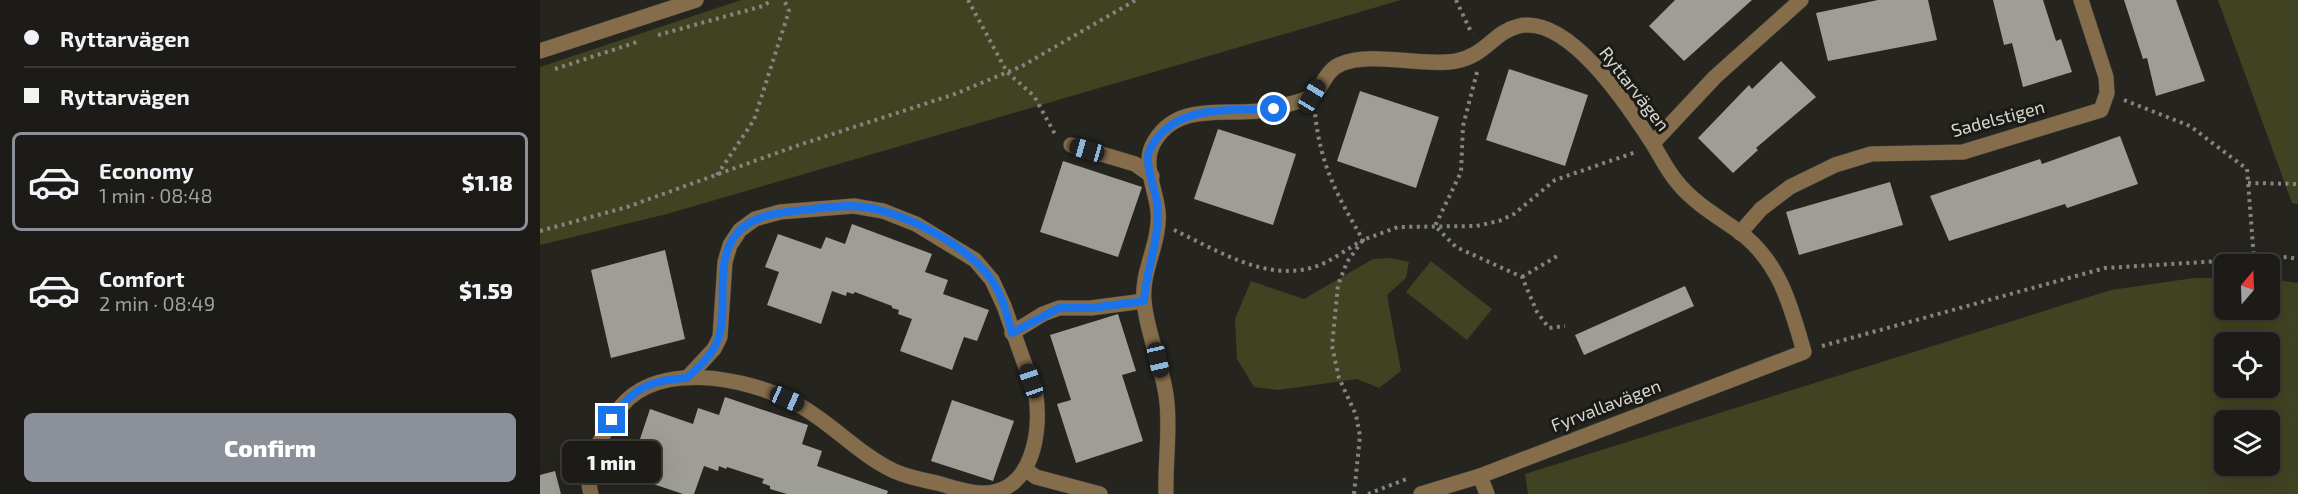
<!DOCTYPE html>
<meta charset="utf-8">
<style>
body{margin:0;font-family:"Exo 2",sans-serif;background:#252420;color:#f1f3f6;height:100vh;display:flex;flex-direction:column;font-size:22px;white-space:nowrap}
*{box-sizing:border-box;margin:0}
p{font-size:20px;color:#a0a1a1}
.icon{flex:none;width:33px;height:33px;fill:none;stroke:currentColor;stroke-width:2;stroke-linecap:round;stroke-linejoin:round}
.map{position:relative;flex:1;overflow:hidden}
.side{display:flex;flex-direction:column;background:#1c1b17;width:540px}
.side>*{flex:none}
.guide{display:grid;align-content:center;height:132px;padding:0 24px;background:#1c1b17}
.needle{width:39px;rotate:19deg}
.controls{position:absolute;left:1674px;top:254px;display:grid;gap:12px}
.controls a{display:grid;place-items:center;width:66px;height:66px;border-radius:9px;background:#1c1b17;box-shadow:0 6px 24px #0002,0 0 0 2px #3a3936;font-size:30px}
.end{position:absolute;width:27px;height:27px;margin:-14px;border:8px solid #1a73e8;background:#fff;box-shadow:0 0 0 3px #fff}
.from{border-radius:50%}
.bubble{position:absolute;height:42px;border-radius:9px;background:#1c1b17;box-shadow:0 6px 24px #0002,0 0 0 2px #3a3936;font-size:20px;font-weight:800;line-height:42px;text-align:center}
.car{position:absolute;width:18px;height:36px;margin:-18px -9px;border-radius:8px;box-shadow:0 0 4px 2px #0007;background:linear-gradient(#222 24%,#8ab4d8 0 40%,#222 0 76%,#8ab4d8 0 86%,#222 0)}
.guide b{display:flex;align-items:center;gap:21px;height:57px;font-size:22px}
.guide b+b{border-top:2px solid #3a3936}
.guide i{width:15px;height:15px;background:#f1f3f6}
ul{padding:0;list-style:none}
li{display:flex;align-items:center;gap:18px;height:99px;margin:0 12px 9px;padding:0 12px;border:3px solid transparent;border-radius:9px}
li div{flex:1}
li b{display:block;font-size:22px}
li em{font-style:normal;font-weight:800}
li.selected{border-color:#8c9099}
li>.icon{width:54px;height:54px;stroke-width:1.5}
.action{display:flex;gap:12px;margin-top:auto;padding:12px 24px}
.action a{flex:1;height:69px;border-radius:9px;background:#8c9099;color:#fff;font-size:24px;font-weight:800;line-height:69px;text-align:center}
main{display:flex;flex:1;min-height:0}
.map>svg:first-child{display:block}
</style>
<main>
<section class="side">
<div class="guide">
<b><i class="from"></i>Ryttarvägen</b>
<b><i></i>Ryttarvägen</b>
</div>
<ul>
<li class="selected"><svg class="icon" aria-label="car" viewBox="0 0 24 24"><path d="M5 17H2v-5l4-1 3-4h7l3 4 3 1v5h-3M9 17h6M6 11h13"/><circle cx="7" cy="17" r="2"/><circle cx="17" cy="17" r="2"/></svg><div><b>Economy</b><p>1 min · 08:48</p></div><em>$1.18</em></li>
<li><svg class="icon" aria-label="car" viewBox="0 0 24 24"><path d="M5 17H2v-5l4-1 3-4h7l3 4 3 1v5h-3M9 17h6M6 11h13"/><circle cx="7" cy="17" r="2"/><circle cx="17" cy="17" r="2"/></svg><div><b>Comfort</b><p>2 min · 08:49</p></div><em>$1.59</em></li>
</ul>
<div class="action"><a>Confirm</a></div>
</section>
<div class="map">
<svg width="1758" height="494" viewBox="0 0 1758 494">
<rect width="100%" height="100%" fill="#25241f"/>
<g fill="#404321" fill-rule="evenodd">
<polygon points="201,0 861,0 127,214 0,245 0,67"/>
<polygon points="1678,0 1758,0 1758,204 1752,203"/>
<polygon points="850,258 869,262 866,278 847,295 861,371 839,388 817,379 738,390 714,387 697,359 695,319 711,281 764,299 833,259"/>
<polygon points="891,261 952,309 927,340 866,292"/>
<path d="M 1654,278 L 1684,278 L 1684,309 L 1730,309 L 1730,279 L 1758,283 L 1758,494 L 988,494 L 985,474 L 1571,290 ZM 1684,342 L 1730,342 L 1730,387 L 1684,387 ZM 1684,420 L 1730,420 L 1730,465 L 1684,465 Z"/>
</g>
<g fill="#9e9d96">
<polygon points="1135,0 1212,0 1144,61 1109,26"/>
<polygon points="1338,0 1388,0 1397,40 1288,61 1276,13"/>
<polygon points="1453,0 1503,0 1516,41 1521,39 1532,72 1483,87 1472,43 1464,45"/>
<polygon points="1584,0 1636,0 1665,81 1616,96 1607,58 1603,59"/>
<polygon points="1241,61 1276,97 1216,148 1218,150 1193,173 1158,138 1209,85 1212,89"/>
<polygon points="969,69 1048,95 1025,166 946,140"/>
<polygon points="820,91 899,117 876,188 797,161"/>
<polygon points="678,129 756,154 733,225 654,199"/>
<polygon points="1580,136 1598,184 1527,208 1525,204 1409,241 1390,196 1500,159 1502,164"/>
<polygon points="523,161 602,187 578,257 500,232"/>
<polygon points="1350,182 1363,225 1259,255 1246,212"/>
<polygon points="312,224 392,254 385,272 408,280 403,294 449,310 437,341 424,337 412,370 360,351 372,319 358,314 359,310 352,308 352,306 315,292 313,294 307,292 306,296 292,291 281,324 227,305 239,272 225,267 238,234 281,249 286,237 305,244"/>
<polygon points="125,250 145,339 71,358 51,270"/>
<polygon points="1145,286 1154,306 1044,355 1035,335"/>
<polygon points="578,314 596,371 582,375 603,441 536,463 517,404 531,400 510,335"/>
<polygon points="185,397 268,425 262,444 282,451 277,466 348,491 347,494 247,494 230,489 230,486 222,483 224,479 187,467 186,469 179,466 178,471 164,466 154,494 143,494 101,480 113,447 99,442 110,409 153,424 158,408 179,415"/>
<polygon points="412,400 474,421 453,481 391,461"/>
<polygon points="15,471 21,494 0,494 0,475"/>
</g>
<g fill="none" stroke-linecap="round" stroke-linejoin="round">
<g stroke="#41403c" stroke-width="16">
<g id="minor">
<polyline points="0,51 156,0"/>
<polyline points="1113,143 1175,77 1261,0"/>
<polyline points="531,145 595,164 612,176"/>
<polyline points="1200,233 1221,209 1250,187 1295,165 1331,154 1423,152 1561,110 1567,93 1566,77 1541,0"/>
<polyline points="472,333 503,314 519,308 551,308 604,301"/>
<polyline points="485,469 496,477 560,494"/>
<polyline points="940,476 947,494"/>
<path d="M 51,494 C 42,465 61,439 75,415 C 110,357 208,377 257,404 C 292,423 318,454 354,471 C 367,477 383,480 397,483 C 412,487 431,494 446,493 C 493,490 501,432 496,396 L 464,306 L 452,280 L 435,260 L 376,224 L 343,211 L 314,206 L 240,212 L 215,219 L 200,230 L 190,245 L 185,262 L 180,337 L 174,349 L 147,378"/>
<path d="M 626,494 C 625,464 630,432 627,403 C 624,368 607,336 604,301 C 601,270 621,242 618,211 C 616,191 603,165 612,146 C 637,95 696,121 739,107 C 748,104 766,101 773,95 C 784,85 786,70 801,64 C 830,51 883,67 916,61 C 947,55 953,32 979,26 C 1029,15 1088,106 1111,141 C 1120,155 1126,169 1137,182 C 1154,203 1177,216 1198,231 C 1239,260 1251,306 1264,352 L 940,476 L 881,494"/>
</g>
</g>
<g stroke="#858480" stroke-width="4" stroke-dasharray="3 4.5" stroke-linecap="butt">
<polyline points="428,0 467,72 494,96 516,136"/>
<polyline points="916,0 932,34"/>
<polyline points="118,35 223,6 232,0"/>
<polyline points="15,69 97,42"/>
<polyline points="937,72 923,126 921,172 895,226 916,247 982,277 997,312 1009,328 1025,326"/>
<polyline points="1584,100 1650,126 1707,169 1714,259"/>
<polyline points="177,175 214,120 249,11 244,0"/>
<polyline points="1708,183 1758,184"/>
<path d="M 634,230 C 677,250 725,282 774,267 C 791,262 808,248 823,240 C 797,195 781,167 775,114"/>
<polyline points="0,231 87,207 256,146 415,94 482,66 596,0"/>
<polyline points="982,277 1019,255"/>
<polyline points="1282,346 1565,268 1747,257 1758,259"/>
<polyline points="814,494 820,436 816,415 799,378 792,346 798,285 807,262 823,240 858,227 936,226 959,221 974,214 1015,180 1096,152"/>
<polyline points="828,494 869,478"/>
</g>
<use href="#minor" stroke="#856d4b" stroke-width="15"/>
</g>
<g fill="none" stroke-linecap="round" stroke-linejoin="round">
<path stroke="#1a73e8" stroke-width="8" d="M 72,420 C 91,388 111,380 147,378 C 159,366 173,355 178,339 C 190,307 171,259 200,230 C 217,214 242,212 264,210 C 280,208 297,206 313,206 C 357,208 425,243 451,279 C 462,294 467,315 472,333 L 519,308 L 551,308 L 604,301 C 606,271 618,244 618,215 C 619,196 607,176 608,157 C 608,150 614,142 618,137 C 646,104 694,111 734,109"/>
</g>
<g text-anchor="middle" stroke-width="6" stroke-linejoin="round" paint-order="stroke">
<g font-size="18" fill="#d6d6d2" stroke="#1b1a15">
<text transform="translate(1094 89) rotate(52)" y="6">Ryttarvägen</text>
<text transform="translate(1458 119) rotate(-15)" y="6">Sadelstigen</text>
<text transform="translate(1066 406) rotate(-21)" y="6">Fyrvallavägen</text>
</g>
</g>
</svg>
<div class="controls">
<a><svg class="needle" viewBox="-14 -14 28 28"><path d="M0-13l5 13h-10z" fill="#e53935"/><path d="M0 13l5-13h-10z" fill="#a0a1a1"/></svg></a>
<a><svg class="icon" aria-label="locate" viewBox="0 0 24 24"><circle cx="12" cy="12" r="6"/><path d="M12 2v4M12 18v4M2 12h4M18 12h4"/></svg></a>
<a><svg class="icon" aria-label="layers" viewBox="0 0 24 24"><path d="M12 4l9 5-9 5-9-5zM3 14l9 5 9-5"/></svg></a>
</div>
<i class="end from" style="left:734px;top:109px"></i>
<i class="end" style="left:72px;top:420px"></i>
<div class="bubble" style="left:22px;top:441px;width:99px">1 min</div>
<i class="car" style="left:772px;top:96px;rotate:31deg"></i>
<i class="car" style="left:547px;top:150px;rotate:286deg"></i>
<i class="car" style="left:618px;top:360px;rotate:167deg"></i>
<i class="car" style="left:491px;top:381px;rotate:341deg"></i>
<i class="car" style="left:247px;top:399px;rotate:114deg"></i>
</div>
</main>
